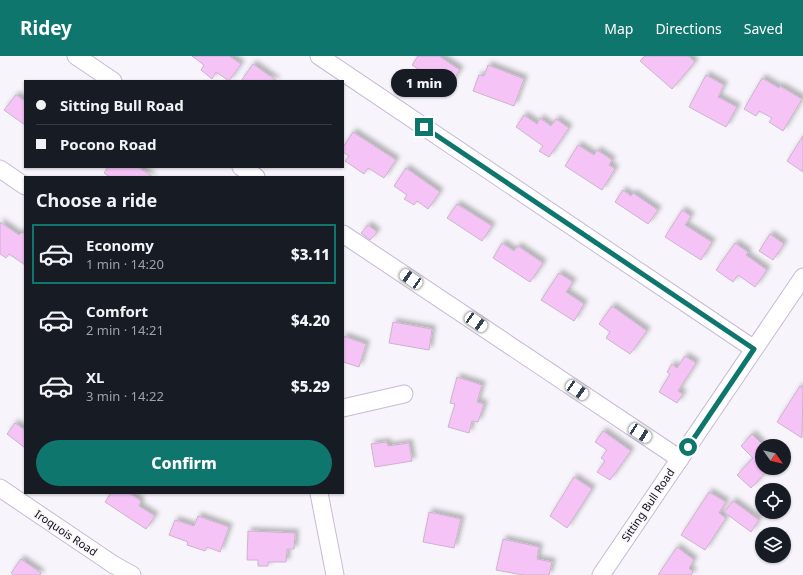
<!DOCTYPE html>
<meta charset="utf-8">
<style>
body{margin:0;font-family:"Noto Sans",sans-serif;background:#20242c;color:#f1f3f6;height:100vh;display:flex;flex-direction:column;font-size:15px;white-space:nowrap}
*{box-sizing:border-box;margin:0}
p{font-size:13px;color:#9ea1a6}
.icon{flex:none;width:22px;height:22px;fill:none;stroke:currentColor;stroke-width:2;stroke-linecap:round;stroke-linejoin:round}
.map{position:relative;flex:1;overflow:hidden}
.sheet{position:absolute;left:24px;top:120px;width:320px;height:318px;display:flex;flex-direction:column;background:#171b24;border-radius:0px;box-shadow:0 1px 3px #0004}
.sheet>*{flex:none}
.banner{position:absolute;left:24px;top:24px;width:320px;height:88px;border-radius:0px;box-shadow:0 1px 3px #0004;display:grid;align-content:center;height:88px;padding:0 12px;background:#171b24}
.needle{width:26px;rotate:124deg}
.buttons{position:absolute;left:755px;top:383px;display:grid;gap:8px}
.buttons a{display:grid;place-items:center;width:36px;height:36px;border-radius:50%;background:#171b24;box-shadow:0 1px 3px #0004;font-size:20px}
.end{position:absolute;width:18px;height:18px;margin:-9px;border:5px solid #0f766e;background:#fff;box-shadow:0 0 0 2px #fff}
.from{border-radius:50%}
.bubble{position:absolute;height:28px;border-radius:14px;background:#171b24;box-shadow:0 1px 3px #0004;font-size:13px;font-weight:800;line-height:28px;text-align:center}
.car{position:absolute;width:12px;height:24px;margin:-12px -6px;border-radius:5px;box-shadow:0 0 3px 1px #0007;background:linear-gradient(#fff 24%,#345 0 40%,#fff 0 76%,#345 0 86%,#fff 0)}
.banner b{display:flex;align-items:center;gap:14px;height:38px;font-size:15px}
.banner b+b{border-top:1px solid #363941}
.banner i{width:10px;height:10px;background:#f1f3f6}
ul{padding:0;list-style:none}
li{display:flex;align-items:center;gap:12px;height:60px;margin:0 8px 6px;padding:0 4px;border:2px solid transparent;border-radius:0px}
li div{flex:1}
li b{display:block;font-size:15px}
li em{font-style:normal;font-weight:800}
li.active{border-color:#0f766e}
li>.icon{width:36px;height:36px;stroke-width:1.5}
h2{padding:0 12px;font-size:18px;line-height:48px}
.primary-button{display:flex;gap:8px;margin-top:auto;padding:8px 12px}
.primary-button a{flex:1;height:46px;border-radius:24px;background:#0f766e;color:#fff;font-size:16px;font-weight:800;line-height:46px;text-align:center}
header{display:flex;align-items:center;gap:24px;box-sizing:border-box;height:56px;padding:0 20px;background:#0f766e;color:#fff}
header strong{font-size:19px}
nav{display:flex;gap:22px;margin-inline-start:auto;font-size:14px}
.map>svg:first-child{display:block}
</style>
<header>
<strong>Ridey</strong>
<nav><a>Map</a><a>Directions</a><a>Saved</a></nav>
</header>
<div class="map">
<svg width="803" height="519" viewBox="0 0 803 519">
<defs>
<filter id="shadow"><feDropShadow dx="3.5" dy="-3.5" stdDeviation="2" flood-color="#0004"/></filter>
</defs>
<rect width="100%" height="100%" fill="#f7f5fb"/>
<g fill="#f5c3f6" stroke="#ccb3cc" filter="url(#shadow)">
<polygon points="192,0 229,0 241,8 229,25 216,16 212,23 201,14 204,9"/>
<polygon points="418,0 439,0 460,14 448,32 412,9"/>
<polygon points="645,0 688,0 695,6 672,33 640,5"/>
<polygon points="253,8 277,25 241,25"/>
<polygon points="488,9 524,23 514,50 473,35 479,19 484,20"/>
<polygon points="706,19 724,29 718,41 737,51 726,71 689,51"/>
<polygon points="762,22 779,32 780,30 802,43 783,75 769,66 772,62 759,55 756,60 744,53"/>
<polygon points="16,39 25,45 25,69 4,54"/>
<polygon points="524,59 537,68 540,62 551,70 556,63 569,72 549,101 539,95 543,90 516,71"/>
<polygon points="353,76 396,104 384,122 368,112 364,118 345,105 349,100 343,96 343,91"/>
<polygon points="803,80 803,116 787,105"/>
<polygon points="578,89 594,99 597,94 612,104 609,109 615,113 602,134 565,110"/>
<polygon points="108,111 138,111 153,121 110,121 104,117"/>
<polygon points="406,112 440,136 428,153 417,145 414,149 404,143 407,139 394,130"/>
<polygon points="623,134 631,140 633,137 658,154 648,168 615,146"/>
<polygon points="457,148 492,170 482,185 447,162"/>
<polygon points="682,154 691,160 685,169 712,186 701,204 665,181"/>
<polygon points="0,166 19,179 22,176 25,178 25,209 9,198 6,202 0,198"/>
<polygon points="368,169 377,176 370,184 361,177"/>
<polygon points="770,178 784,188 773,204 759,195"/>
<polygon points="502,187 514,195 518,190 543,207 530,226 493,202"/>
<polygon points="735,187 748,196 746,199 767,214 755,231 738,219 733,226 716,214"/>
<polygon points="559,217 573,226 566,236 584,248 574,265 541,244"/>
<polygon points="612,250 647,275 630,298 606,282 610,276 599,268"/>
<polygon points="393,266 432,273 429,294 389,287"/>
<polygon points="343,280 366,288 359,311 343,306"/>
<polygon points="685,300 696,307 678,335 683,338 677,347 659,336 670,318 667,316 672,308 677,312"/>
<polygon points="457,321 482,329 477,346 484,348 478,366 472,365 469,377 448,371 455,348 450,347"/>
<polygon points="800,330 803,332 802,382 777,366"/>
<polygon points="15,367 25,374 25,392 7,378"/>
<polygon points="603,375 631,395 610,424 597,416 605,405 601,402 607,394 595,386"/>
<polygon points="752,378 764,390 762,390 762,412 770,412 751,432 737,419 753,402 741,390"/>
<polygon points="387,386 388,390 409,387 412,405 375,411 371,388"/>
<polygon points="574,421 592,433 567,472 550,460"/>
<polygon points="709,436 726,446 719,457 726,462 705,494 681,479"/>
<polygon points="111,437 129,437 141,445 139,450 155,460 146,473 105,446"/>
<polygon points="733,445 759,464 751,476 724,456"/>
<polygon points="429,456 461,463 454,492 423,486"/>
<polygon points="198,460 229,471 220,496 207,491 205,495 187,489 188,486 169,479 175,464 194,470"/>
<polygon points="248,475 295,477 294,493 287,493 286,506 268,506 268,510 258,510 258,504 247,504"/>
<polygon points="503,483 539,491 537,503 552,506 549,519 523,519 496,514"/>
<polygon points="677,491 694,504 689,512 693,516 691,519 658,519"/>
<polygon points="21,503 41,517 40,519 14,519 11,517"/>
</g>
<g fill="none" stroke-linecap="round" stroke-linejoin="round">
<g stroke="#c7b9d7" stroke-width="19">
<g id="minor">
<polyline points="76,0 113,25"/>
<polyline points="319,0 754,293"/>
<polyline points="241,111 256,121"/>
<polyline points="0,113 25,130"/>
<polyline points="343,178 680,403"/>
<polyline points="343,352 404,338"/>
<polyline points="0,432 114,509 132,519"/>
<polyline points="319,437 335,519"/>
<polyline points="601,519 803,221"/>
</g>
</g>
<use href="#minor" stroke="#fff" stroke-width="17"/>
</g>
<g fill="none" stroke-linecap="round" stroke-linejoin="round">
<polyline stroke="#0f766e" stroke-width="5" points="424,71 754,293 688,391"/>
</g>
<g text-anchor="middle" stroke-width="3" stroke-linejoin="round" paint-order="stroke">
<g font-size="11" fill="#110c16" stroke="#f7f5fb">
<text transform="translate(648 449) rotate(-56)" y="4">Sitting Bull Road</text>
<text transform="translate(66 477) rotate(34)" y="4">Iroquois Road</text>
</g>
</g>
</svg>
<div class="buttons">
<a><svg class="needle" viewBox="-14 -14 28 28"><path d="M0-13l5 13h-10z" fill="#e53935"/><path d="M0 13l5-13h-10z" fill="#9ea1a6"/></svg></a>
<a><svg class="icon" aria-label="locate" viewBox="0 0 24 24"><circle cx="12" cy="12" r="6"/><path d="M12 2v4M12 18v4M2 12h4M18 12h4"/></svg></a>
<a><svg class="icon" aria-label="layers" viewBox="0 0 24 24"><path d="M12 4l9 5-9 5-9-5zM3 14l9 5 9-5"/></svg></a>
</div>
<i class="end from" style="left:688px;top:391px"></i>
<i class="end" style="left:424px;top:71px"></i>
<div class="bubble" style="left:391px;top:13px;width:66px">1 min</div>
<i class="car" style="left:411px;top:223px;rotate:304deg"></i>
<i class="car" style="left:476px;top:266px;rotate:124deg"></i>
<i class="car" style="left:577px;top:334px;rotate:124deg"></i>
<i class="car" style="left:640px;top:377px;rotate:123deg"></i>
<div class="banner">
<b><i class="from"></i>Sitting Bull Road</b>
<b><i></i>Pocono Road</b>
</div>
<section class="sheet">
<h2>Choose a ride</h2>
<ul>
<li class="active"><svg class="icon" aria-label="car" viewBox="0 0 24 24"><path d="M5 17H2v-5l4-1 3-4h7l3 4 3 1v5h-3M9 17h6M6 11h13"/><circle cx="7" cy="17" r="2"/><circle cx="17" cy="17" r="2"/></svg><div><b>Economy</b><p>1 min · 14:20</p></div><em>$3.11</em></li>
<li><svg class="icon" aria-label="car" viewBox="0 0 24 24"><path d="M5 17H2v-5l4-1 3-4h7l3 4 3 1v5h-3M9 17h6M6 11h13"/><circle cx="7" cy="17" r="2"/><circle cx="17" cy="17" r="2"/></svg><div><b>Comfort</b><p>2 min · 14:21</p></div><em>$4.20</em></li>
<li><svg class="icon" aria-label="car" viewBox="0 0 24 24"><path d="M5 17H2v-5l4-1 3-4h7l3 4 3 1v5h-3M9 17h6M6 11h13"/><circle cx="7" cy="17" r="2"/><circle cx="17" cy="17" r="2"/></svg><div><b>XL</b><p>3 min · 14:22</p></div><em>$5.29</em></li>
</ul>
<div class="primary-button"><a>Confirm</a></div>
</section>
</div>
